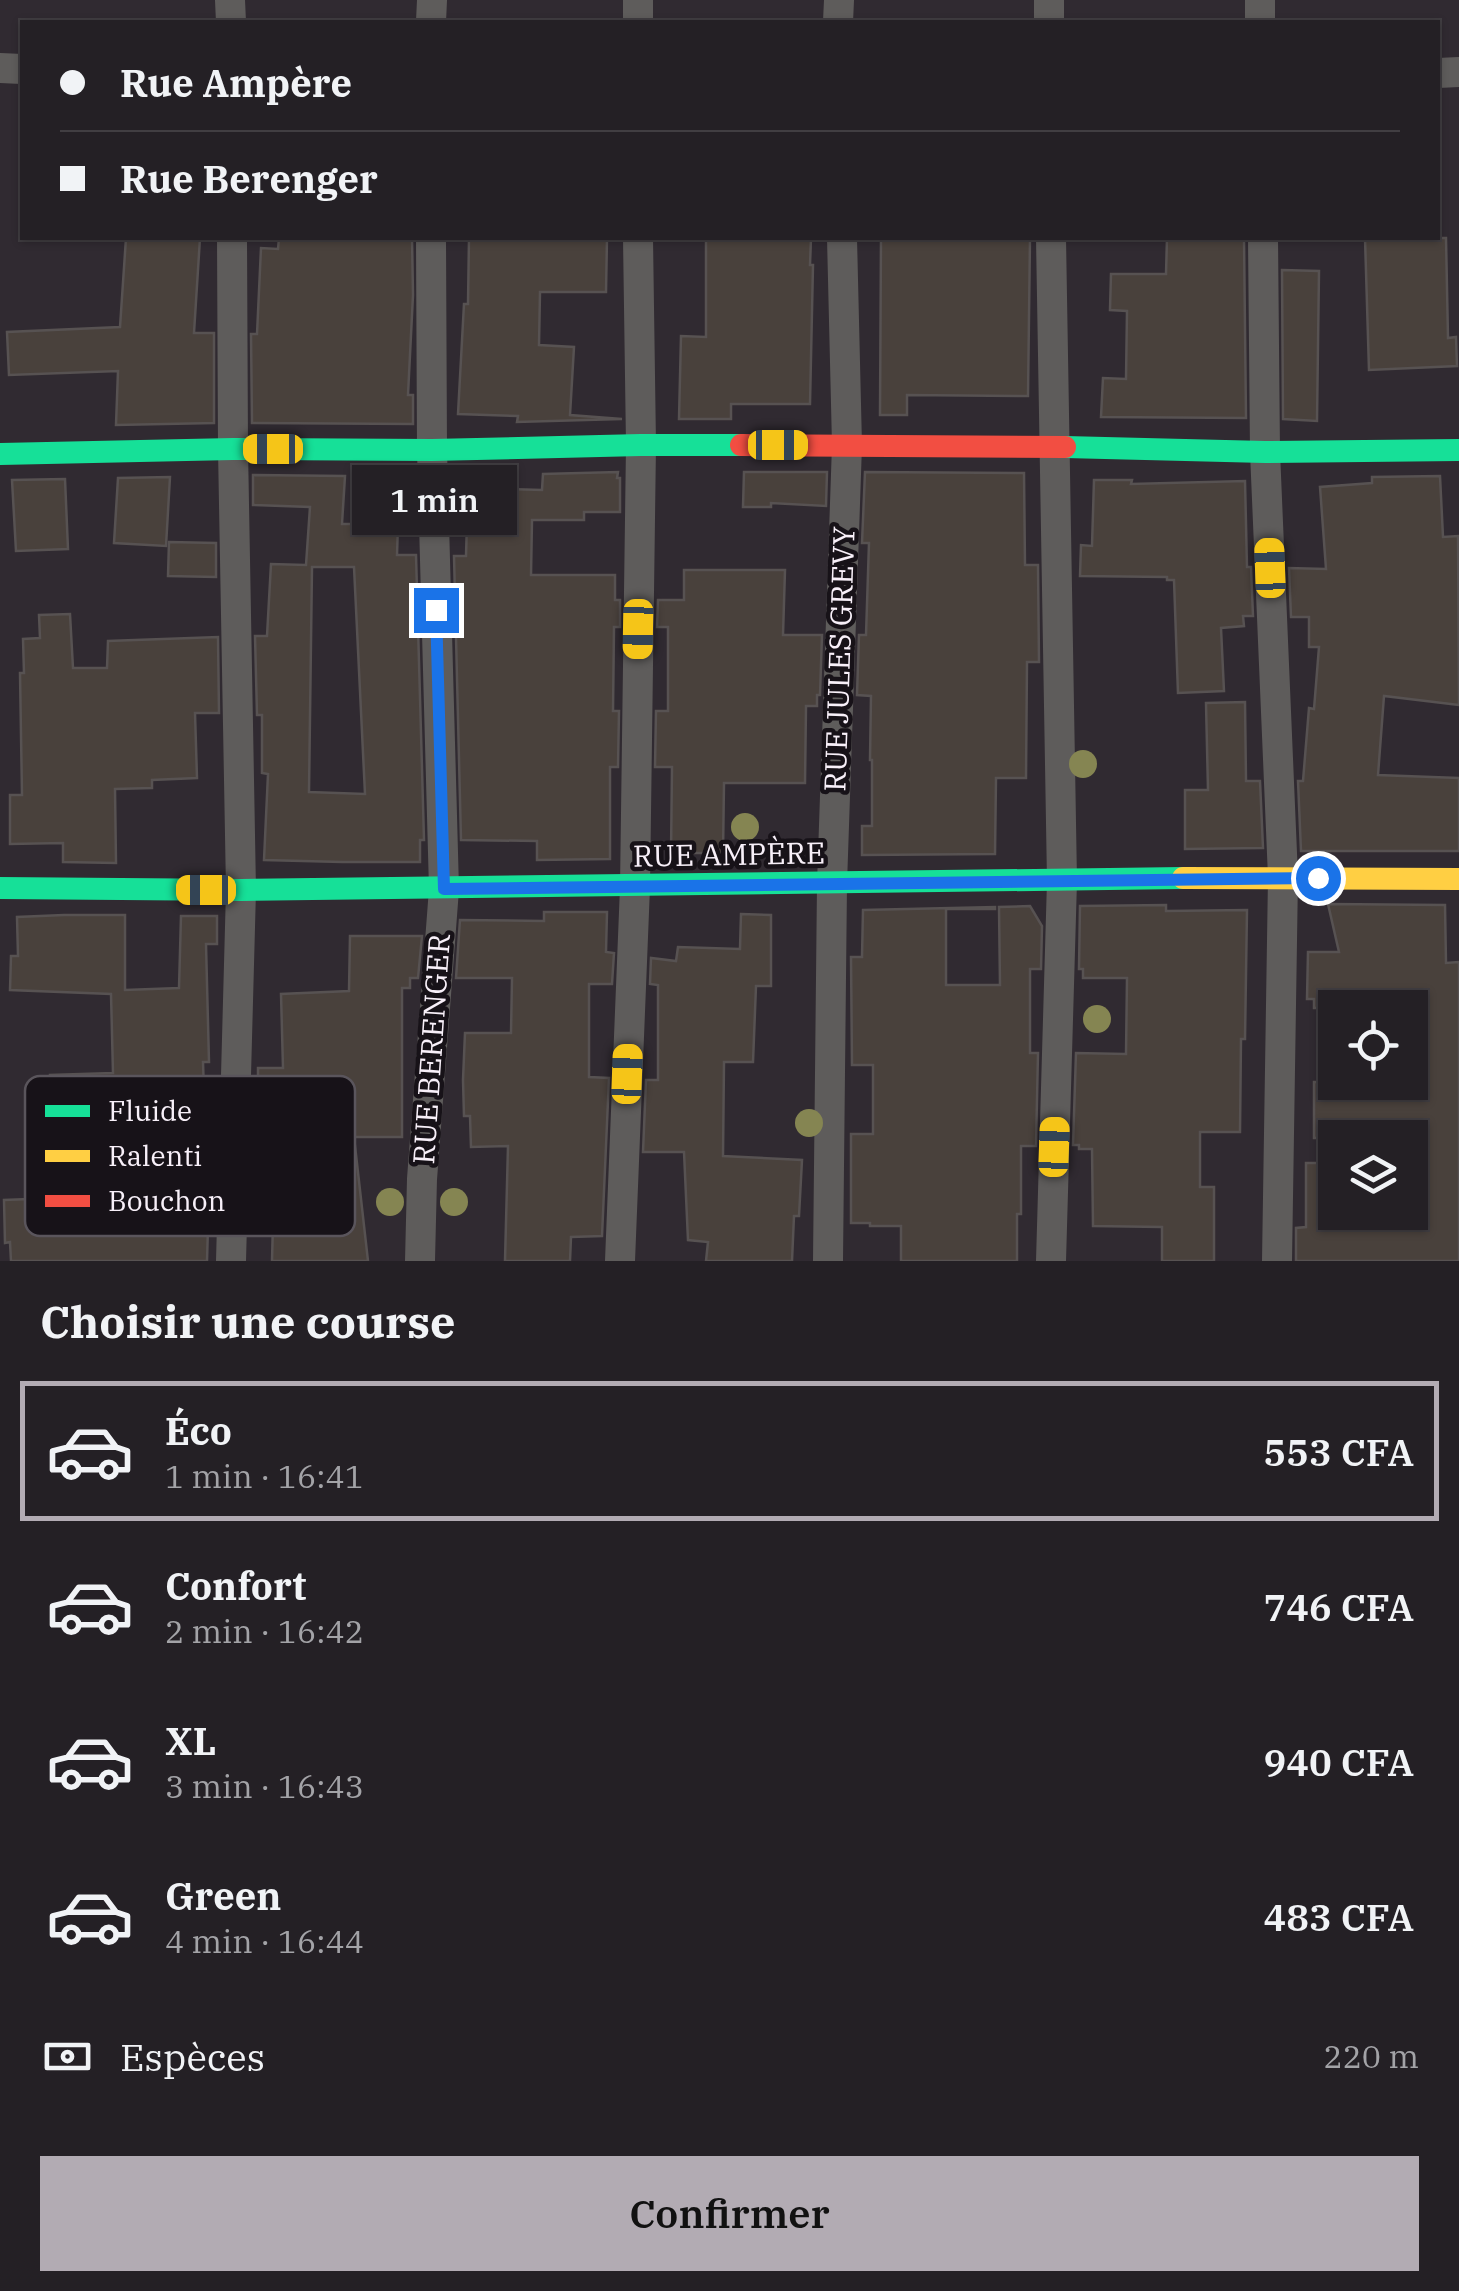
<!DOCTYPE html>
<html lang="fr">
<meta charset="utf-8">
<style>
body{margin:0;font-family:"IBM Plex Serif",serif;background:#2c282d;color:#f1f3f6;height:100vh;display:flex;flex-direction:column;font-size:38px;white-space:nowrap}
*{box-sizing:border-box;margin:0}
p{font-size:32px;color:#a3a3a7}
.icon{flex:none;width:55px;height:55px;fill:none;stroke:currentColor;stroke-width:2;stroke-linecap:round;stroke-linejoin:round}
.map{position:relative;height:1261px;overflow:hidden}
.details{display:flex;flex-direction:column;background:#242025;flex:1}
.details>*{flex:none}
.banner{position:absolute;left:20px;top:20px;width:1420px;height:220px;border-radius:0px;box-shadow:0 2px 8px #0004,0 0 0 2px #413e42;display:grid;align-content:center;height:220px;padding:0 40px;background:#242025}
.tools{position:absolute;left:1318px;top:990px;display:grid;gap:20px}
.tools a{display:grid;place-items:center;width:110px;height:110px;border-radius:0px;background:#242025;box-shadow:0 2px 8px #0004,0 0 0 2px #413e42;font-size:50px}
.end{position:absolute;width:45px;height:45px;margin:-22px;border:12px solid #1a73e8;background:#fff;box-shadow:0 0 0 5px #fff}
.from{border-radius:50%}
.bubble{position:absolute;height:70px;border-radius:0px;background:#242025;box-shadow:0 2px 8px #0004,0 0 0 2px #413e42;font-size:32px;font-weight:600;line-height:70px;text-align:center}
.car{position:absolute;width:30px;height:60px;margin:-30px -15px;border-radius:12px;box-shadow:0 0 8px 2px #0007;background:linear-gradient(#f5c518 24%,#345 0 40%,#f5c518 0 76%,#345 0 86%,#f5c518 0)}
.banner b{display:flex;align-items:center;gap:35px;height:95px;font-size:38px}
.banner b+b{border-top:2px solid #413e42}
.banner i{width:25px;height:25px;background:#f1f3f6}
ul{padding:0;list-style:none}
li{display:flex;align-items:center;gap:30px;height:140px;margin:0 20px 15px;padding:0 20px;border:5px solid transparent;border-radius:0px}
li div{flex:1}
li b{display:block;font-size:38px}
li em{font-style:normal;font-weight:600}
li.current{border-color:#b2abb3}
li>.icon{width:90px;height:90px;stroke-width:1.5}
h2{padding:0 40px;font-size:45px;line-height:120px}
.pay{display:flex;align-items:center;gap:25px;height:110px;padding:0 40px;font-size:38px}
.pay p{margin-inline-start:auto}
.primary-button{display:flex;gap:20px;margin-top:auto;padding:20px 40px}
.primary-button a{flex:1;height:115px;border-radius:0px;background:#b2abb3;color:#111;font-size:40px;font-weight:600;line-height:115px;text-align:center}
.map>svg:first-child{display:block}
</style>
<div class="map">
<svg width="1459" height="1261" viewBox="0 0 1459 1261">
<rect width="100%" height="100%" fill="#302a31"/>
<g fill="#49413c" stroke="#575252" stroke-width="2.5" fill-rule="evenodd">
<polygon points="126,238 200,238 194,333 214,333 214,423 116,425 118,371 9,375 7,332 120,327"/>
<polygon points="279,238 412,238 413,295 408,395 413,395 413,424 252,423 251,334 257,334 261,248 278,249"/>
<polygon points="469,238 607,238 606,292 540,292 539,345 574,347 570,415 622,419 517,422 518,416 458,414 464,304 468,304"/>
<polygon points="706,238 811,238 810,265 813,265 810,404 731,404 731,419 679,419 681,336 706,337"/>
<polygon points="881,238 1030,238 1028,396 907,395 907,415 880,415"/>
<polygon points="1167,238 1244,238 1246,418 1101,417 1103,378 1126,379 1127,311 1110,310 1111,274 1166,274"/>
<polygon points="1365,238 1446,238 1448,338 1456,337 1457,366 1369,370"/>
<polygon points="1282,270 1319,271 1317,421 1283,419"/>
<polygon points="618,472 617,478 620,478 620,512 584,512 584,520 532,520 531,575 615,575 615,600 620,600 620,627 614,627 613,711 619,711 618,767 610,767 610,859 537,860 537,841 461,840 454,556 466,556 468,488 542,490 543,474"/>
<polygon points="744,472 827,472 826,506 771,503 771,507 743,507"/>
<polygon points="865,472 1024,473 1025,565 1038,565 1039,662 1027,662 1026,778 996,778 995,854 862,855 862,826 872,826 872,760 870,760 871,696 857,695 859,635 866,635 869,543 862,543"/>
<path d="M 253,475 L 345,476 L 342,524 L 398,524 L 397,555 L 416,555 L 424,840 L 420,840 L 420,862 L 342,862 L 264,860 L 268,774 L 262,773 L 262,715 L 257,715 L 255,636 L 267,636 L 271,564 L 306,565 L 310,507 L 253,505 ZM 312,567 L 354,567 L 365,794 L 309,792 Z"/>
<polygon points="1440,476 1443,537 1458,536 1459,705 1384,696 1378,775 1459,778 1459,851 1301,851 1298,781 1303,781 1309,708 1314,709 1319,647 1309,647 1309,617 1291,617 1289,568 1326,569 1320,487 1372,483 1372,477"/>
<polygon points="170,477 166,546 114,543 118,478"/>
<polygon points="65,479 68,549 16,551 12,480"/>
<polygon points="1094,480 1132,480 1131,484 1245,481 1247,567 1251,567 1253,616 1243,616 1244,626 1221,628 1224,691 1178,693 1174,580 1167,580 1167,577 1080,576 1081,545 1092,546"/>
<polygon points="169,542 216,543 216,577 168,576"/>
<polygon points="684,570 785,570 783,635 822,635 820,695 817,695 817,706 806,706 805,783 724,783 723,853 671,853 672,767 655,767 656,711 668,711 668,627 657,627 658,600 684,600"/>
<polygon points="70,614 73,668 107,668 108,641 218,637 219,713 195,713 197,778 152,780 152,788 115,789 116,863 63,862 63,843 10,844 10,795 22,795 20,673 24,673 23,639 40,638 39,615"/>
<polygon points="1245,702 1246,781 1260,781 1263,848 1185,849 1185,790 1208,790 1206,703"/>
<polygon points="1328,904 1445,905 1446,963 1459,962 1459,1261 1296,1261 1296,1228 1306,1227 1306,1163 1335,1163 1335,1212 1352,1212 1352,1225 1419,1226 1420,1143 1410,1143 1410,1138 1314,1138 1314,1082 1410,1082 1410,1008 1314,1008 1314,999 1307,999 1308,952 1339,952"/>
<polygon points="1166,905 1166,911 1247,910 1245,1039 1241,1039 1240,1132 1200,1132 1200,1187 1214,1187 1214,1261 1162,1261 1162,1227 1093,1226 1092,1149 1079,1149 1079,1145 1073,1145 1076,1053 1126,1054 1127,978 1083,978 1083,969 1079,969 1080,906"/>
<polygon points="1030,906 1042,926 1041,969 1030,969 1030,1053 1038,1053 1036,1146 1021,1146 1021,1214 1017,1214 1017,1261 901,1261 901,1226 870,1226 870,1223 851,1223 851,1134 873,1134 873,1065 852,1065 851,957 862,957 863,910 995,907 995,909 946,909 946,985 1000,985 999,907"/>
<polygon points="544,912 607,912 606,952 614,953 612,984 589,984 589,1077 609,1078 602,1236 571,1237 570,1261 505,1261 508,1146 471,1147 470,1116 464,1116 463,1080 465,1033 511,1033 512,978 456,978 460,920 544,921"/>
<polygon points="741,914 771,915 771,986 756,986 753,1062 724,1062 723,1156 802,1160 799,1216 794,1216 792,1261 706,1261 708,1242 688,1240 684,1152 643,1152 646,1080 658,1080 658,985 650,984 651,958 676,961 678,947 740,949"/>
<polygon points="64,915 125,915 125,990 179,988 181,916 217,916 217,944 206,944 209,1062 203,1062 206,1153 210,1153 212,1227 208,1227 207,1261 11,1261 10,1242 5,1243 4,1200 84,1197 82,1130 52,1131 50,1075 113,1073 111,994 10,990 11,956 18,956 17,917"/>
<polygon points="350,936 422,936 418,978 410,978 410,988 402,988 402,1137 354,1137 368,1261 272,1261 275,1147 258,1146 258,1068 283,1068 281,994 349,991"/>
</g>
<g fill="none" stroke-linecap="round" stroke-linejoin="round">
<g stroke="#5e5c5b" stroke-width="30">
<polyline points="230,0 231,22"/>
<polyline points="1260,0 1260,22"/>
<polyline points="431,22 432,0"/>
<polyline points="638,22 638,0"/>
<polyline points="838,22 839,0"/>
<polyline points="1049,22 1049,0"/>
<polyline points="0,68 22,69"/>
<polyline points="1438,73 1459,72"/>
<polyline points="1263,238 1265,452 1283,877 1277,1261"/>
<polyline points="231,1261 241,890 233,449 232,238"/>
<polyline points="420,1261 422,1179 444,889 432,450 431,238"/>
<polyline points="620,1261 635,887 641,445 638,238"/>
<polyline points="828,1261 832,884 847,445 842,238"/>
<polyline points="1051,1261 1062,881 1051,238"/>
</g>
<g stroke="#16e098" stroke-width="22">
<polyline points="1065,447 1265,452 1459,450"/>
<polyline points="0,454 233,449 432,450 641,445 741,445"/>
<polyline points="0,888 241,890 1183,878"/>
</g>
<polyline stroke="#ffcf43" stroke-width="22" points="1183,878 1459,879"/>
<polyline stroke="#f24e42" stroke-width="22" points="741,445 1065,447"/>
</g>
<g fill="#858552">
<circle cx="1083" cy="764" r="14"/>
<circle cx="745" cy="827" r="14"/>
<circle cx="1097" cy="1019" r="14"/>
<circle cx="809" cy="1123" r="14"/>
<circle cx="390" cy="1202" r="14"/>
<circle cx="454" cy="1202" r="14"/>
</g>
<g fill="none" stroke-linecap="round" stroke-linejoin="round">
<polyline stroke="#1a73e8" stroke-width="12" points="436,610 444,889 1318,878"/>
</g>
<g text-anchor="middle" stroke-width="9" stroke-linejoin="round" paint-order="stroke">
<g font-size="30" fill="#f8f0f9" stroke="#171218">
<text transform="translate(840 659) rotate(-88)" y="10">RUE JULES GREVY</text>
<text transform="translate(729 855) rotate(-1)" y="10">RUE AMPÈRE</text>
<text transform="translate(432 1049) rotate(-86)" y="10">RUE BERENGER</text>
</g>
</g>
<rect x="25" y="1076" width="330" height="160" rx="15" fill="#171218" stroke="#5a555c" stroke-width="2.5"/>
<rect x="45" y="1105" width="45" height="12" fill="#16e098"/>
<rect x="45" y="1150" width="45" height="12" fill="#ffcf43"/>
<rect x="45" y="1195" width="45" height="12" fill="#f24e42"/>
<g font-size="28" fill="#f8f0f9">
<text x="108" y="1121">Fluide</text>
<text x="108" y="1166">Ralenti</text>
<text x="108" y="1211">Bouchon</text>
</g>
</svg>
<div class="tools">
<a><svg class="icon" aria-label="locate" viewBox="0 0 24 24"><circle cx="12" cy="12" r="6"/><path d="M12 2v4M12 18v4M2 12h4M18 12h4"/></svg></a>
<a><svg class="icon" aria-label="layers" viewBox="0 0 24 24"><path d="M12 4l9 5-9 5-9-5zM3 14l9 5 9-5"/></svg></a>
</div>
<i class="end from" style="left:1318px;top:878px"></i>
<i class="end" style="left:436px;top:610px"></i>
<div class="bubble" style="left:352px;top:465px;width:165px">1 min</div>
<i class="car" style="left:778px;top:445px;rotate:90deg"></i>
<i class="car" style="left:273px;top:449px;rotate:270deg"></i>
<i class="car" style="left:1270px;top:568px;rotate:358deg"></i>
<i class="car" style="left:638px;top:629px;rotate:181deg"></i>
<i class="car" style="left:206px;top:890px;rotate:270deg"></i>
<i class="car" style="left:627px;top:1074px;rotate:2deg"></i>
<i class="car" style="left:1054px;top:1147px;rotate:2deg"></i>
<div class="banner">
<b><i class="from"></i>Rue Ampère</b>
<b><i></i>Rue Berenger</b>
</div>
</div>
<section class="details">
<h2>Choisir une course</h2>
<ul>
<li class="current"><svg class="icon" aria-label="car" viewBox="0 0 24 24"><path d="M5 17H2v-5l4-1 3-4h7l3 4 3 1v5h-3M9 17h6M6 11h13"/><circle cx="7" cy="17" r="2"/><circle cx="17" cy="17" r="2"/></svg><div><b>Éco</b><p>1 min · 16:41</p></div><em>553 CFA</em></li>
<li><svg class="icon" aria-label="car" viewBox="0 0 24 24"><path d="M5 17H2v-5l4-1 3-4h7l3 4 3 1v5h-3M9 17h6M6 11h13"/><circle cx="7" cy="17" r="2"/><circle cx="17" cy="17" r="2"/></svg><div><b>Confort</b><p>2 min · 16:42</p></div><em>746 CFA</em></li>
<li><svg class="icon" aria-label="car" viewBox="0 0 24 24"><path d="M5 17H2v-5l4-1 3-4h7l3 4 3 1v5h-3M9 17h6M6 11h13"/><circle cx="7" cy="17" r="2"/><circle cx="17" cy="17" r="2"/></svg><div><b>XL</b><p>3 min · 16:43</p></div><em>940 CFA</em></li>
<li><svg class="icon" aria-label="car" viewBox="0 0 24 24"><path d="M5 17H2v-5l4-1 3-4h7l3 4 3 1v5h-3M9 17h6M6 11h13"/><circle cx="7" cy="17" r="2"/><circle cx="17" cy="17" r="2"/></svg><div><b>Green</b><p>4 min · 16:44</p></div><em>483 CFA</em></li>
</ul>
<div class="pay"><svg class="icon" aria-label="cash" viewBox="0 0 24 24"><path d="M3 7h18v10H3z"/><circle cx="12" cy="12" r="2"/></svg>Espèces<p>220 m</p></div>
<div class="primary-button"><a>Confirmer</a></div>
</section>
